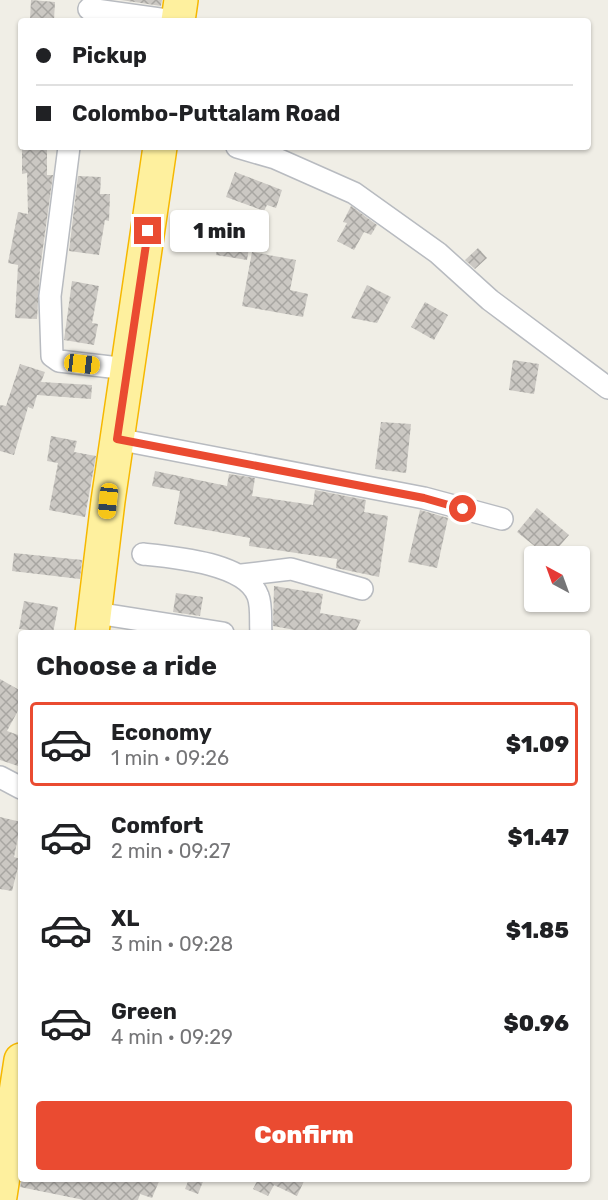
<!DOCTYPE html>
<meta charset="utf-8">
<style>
body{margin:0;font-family:Rubik,sans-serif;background:#f2f2f2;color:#202124;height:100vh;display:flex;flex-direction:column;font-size:22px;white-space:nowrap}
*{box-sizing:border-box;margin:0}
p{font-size:20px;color:#757577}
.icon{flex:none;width:33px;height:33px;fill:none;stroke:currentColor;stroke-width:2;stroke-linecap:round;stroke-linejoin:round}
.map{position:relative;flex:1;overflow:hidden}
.panel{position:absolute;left:18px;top:630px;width:572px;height:552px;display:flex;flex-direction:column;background:#fff;border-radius:6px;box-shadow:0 2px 4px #0004}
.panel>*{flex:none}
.hud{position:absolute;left:18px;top:18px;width:573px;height:132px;border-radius:6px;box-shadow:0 2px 4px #0004;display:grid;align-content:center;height:132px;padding:0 18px;background:#fff}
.needle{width:39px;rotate:319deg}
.controls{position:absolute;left:524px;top:546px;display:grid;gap:12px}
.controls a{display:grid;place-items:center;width:66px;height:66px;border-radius:6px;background:#fff;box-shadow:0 2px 4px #0004;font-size:30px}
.end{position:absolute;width:27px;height:27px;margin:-14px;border:8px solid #ea4b31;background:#fff;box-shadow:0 0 0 3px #fff}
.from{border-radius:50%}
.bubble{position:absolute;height:42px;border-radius:6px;background:#fff;box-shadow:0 2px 4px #0004;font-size:20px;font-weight:800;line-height:42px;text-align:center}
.car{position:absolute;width:18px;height:36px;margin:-18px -9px;border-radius:8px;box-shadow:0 0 4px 2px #0007;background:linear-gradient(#f5c518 24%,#345 0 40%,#f5c518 0 76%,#345 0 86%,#f5c518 0)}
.hud b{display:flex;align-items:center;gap:21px;height:57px;font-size:22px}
.hud b+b{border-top:2px solid #e0e0e0}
.hud i{width:15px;height:15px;background:#202124}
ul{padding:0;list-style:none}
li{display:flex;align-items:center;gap:18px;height:84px;margin:0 12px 9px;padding:0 6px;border:3px solid transparent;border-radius:6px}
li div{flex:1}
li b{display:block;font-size:22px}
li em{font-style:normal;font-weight:800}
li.selected{border-color:#ea4b31}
li>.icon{width:54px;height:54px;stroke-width:1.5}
h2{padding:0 18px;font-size:27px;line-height:72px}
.primary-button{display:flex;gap:12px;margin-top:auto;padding:12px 18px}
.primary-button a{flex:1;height:69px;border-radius:6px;background:#ea4b31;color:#fff;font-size:24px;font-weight:800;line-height:69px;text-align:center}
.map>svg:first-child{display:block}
</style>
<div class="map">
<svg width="608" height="1200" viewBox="0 0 608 1200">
<defs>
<pattern id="building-cross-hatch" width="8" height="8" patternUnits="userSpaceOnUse" patternTransform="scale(1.5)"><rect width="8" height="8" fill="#cbc8c3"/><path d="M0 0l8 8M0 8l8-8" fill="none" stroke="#a8a6a2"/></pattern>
</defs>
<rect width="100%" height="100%" fill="#f0eee6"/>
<g fill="url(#building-cross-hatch)">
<polygon points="31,0 55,2 54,20 30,19"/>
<polygon points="121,0 162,0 161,6"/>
<polygon points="22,147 47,147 47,175 53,175 40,269 37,319 15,318 18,265 8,263 18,212 28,214 27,173 22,174"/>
<polygon points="235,172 282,190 276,208 267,205 264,211 226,197"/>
<polygon points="78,176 101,177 100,194 110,194 109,221 105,220 99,255 69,251"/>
<polygon points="351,206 377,225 371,235 364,232 354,250 337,241 347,223 343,222"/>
<polygon points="221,223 252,228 247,260 216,255"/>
<polygon points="478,248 487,258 475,269 465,260"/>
<polygon points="252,252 296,260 290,290 308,294 303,317 242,306"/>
<polygon points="72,281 99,286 92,323 98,324 94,345 64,340"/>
<polygon points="367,285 391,297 377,323 351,318"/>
<polygon points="425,302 448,315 434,340 411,327"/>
<polygon points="513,360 539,364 534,394 509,390"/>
<polygon points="20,364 45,372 41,382 92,385 91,399 37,395 33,409 28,407 14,455 0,451 0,405 6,406"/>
<polygon points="381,422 411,424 406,473 375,469"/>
<polygon points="51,436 77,441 74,452 96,456 85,517 49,510 58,463 47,461"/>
<polygon points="155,471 227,486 229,474 255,478 252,496 313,505 315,490 366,500 364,512 388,516 379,577 336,568 337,559 249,546 250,538 174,524 180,491 152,486"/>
<polygon points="537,508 569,535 551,556 547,556 517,532"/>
<polygon points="420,510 448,518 437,568 408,562"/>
<polygon points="14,553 82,560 80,579 12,571"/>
<polygon points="274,586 323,594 320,613 361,620 355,633 311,633 273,626"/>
<polygon points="176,593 203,597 200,616 173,612"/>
<polygon points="24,601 58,607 53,633 19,629"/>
<polygon points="0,679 21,691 21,705 7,731 21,736 21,767 0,760"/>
<polygon points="0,817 21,822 14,857 20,859 12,891 0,889"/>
<polygon points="22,1179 160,1179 152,1198 140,1194 138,1200 84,1200 20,1187"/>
<polygon points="189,1179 204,1179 198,1194 185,1189"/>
<polygon points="258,1179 305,1179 297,1196 274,1185 268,1196 253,1189"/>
</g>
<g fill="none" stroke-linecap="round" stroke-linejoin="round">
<g stroke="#b8bbc0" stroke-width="24">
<g id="minor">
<polyline points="89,9 174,21"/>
<polyline points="69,147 50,296 52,356 59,361 128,369"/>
<polyline points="237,147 275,158 354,193 438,253 490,300 608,388"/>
<polyline points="117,439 424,498 502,519"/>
<path d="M 143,554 C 173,557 246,563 258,596 C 262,606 260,622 261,633"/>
<polyline points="242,575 291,569 362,589"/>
<polyline points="96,613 223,633"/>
<polyline points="0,777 21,788"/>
</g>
</g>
<g stroke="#f6b800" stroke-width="36">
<g id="trunk">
<polyline points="178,21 181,0"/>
<polyline points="92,633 108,501 160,147"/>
<polyline points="0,1196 21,1060"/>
</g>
</g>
<use href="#minor" stroke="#fff" stroke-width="21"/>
<use href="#trunk" stroke="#fef09e" stroke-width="33"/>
</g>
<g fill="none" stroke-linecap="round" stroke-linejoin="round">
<polyline stroke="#ea4b31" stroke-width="8" points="148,231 117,439 424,498 463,509"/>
</g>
</svg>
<div class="controls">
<a><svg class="needle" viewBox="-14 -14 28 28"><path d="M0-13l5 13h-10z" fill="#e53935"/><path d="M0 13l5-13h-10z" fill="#757577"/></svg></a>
</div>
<i class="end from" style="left:463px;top:509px"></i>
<i class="end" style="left:148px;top:231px"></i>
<div class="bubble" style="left:170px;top:210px;width:99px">1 min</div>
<i class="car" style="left:82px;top:364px;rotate:97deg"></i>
<i class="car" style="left:108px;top:501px;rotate:186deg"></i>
<div class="hud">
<b><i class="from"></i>Pickup</b>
<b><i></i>Colombo-Puttalam Road</b>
</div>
<section class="panel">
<h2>Choose a ride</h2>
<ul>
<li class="selected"><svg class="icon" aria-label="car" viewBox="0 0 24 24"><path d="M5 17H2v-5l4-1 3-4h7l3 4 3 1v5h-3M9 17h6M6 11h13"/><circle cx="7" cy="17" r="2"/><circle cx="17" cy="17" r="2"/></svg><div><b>Economy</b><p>1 min · 09:26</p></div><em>$1.09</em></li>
<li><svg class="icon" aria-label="car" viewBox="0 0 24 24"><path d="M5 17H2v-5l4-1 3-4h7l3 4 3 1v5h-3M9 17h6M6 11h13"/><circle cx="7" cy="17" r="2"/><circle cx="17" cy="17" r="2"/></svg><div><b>Comfort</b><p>2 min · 09:27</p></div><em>$1.47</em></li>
<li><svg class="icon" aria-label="car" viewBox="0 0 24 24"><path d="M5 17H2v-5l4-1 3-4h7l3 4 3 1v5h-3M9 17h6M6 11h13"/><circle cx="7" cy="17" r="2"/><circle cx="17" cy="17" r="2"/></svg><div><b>XL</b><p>3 min · 09:28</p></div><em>$1.85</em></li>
<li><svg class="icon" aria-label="car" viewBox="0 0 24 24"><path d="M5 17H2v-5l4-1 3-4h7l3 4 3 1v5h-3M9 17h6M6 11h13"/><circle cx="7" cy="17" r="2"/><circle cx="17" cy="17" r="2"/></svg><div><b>Green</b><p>4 min · 09:29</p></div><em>$0.96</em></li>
</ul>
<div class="primary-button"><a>Confirm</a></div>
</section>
</div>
